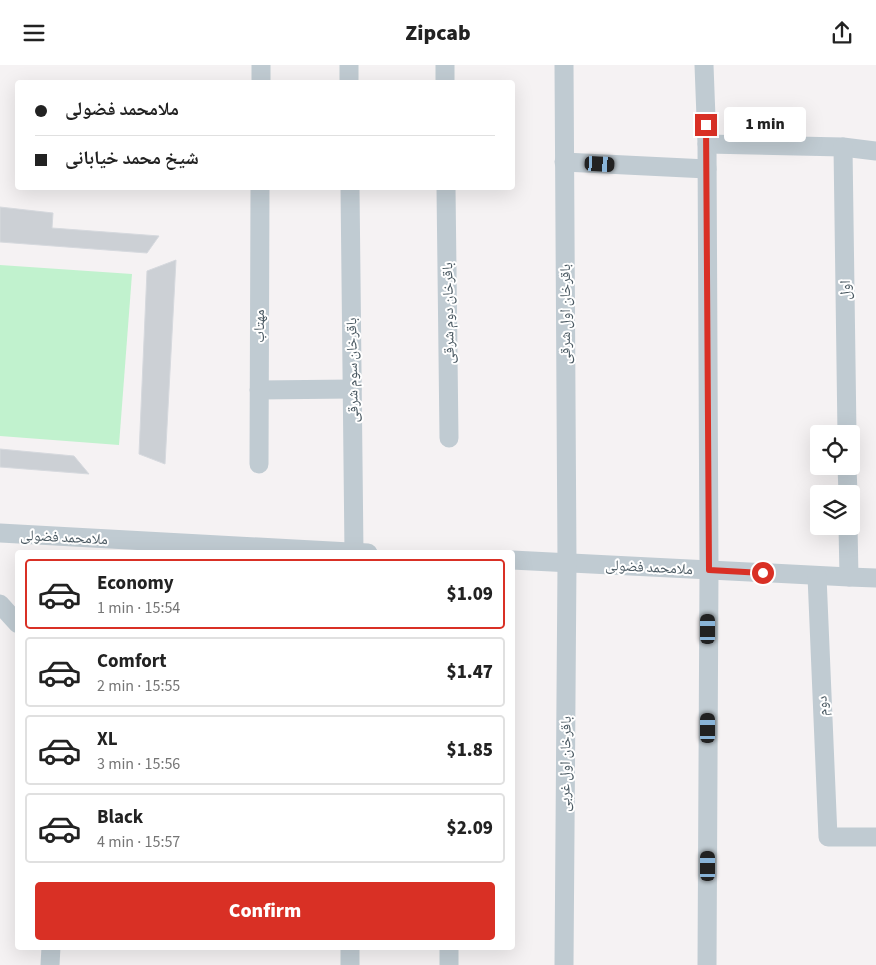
<!DOCTYPE html>
<meta charset="utf-8">
<style>
body{margin:0;font-family:"Source Sans 3","Noto Naskh Arabic",sans-serif;background:#f2f2f2;color:#222;height:100vh;display:flex;flex-direction:column;font-size:19px;white-space:nowrap}
*{box-sizing:border-box;margin:0}
p{font-size:16px;color:#767676}
.icon{flex:none;width:28px;height:28px;fill:none;stroke:currentColor;stroke-width:2;stroke-linecap:round;stroke-linejoin:round}
.map{position:relative;flex:1;overflow:hidden}
.side{position:absolute;left:15px;top:485px;width:500px;height:400px;display:flex;flex-direction:column;background:#fff;border-radius:5px;box-shadow:0 5px 20px #0002}
.side>*{flex:none}
.guide{position:absolute;left:15px;top:15px;width:500px;height:110px;border-radius:5px;box-shadow:0 5px 20px #0002;display:grid;align-content:center;height:110px;padding:0 20px;background:#fff}
.controls{position:absolute;left:810px;top:360px;display:grid;gap:10px}
.controls a{display:grid;place-items:center;width:50px;height:50px;border-radius:5px;background:#fff;box-shadow:0 5px 20px #0002;font-size:25px}
.end{position:absolute;width:22px;height:22px;margin:-11px;border:6px solid #d93025;background:#fff;box-shadow:0 0 0 2px #fff}
.from{border-radius:50%}
.bubble{position:absolute;height:35px;border-radius:5px;background:#fff;box-shadow:0 5px 20px #0002;font-size:16px;font-weight:800;line-height:35px;text-align:center}
.car{position:absolute;width:15px;height:30px;margin:-15px -8px;border-radius:6px;box-shadow:0 0 4px 1px #0007;background:linear-gradient(#222 24%,#8ab4d8 0 40%,#222 0 76%,#8ab4d8 0 86%,#222 0)}
.guide b{display:flex;align-items:center;gap:18px;height:48px;font-size:19px}
.guide b+b{border-top:1px solid #e0e0e0}
.guide i{width:12px;height:12px;background:#222}
ul{padding:9px 0 0;list-style:none}
li{display:flex;align-items:center;gap:15px;height:70px;margin:0 10px 8px;padding:0 10px;border:2px solid #e0e0e0;border-radius:5px}
li div{flex:1}
li b{display:block;font-size:19px}
li em{font-style:normal;font-weight:800}
li.on{border-color:#d93025}
li>.icon{width:45px;height:45px;stroke-width:1.5}
.action{display:flex;gap:10px;margin-top:auto;padding:10px 20px}
.action a{flex:1;height:58px;border-radius:5px;background:#d93025;color:#fff;font-size:20px;font-weight:800;line-height:58px;text-align:center}
header{display:flex;justify-content:space-between;align-items:center;height:65px;padding:0 20px;background:#fff;font-size:22px;font-weight:800}
.map>svg:first-child{display:block}
</style>
<header><svg class="icon" aria-label="menu" viewBox="0 0 24 24"><path d="M4 6h16M4 12h16M4 18h16"/></svg>Zipcab<svg class="icon" aria-label="share" viewBox="0 0 24 24"><path d="M12 15V3M7 8l5-5 5 5M5 13v7h14v-7"/></svg></header>
<div class="map">
<svg width="876" height="900" viewBox="0 0 876 900">
<rect width="100%" height="100%" fill="#f5f2f3"/>
<polygon fill="#c1f2ce" points="0,200 132,209 119,380 0,371"/>
<g fill="#ccd0d5" stroke="#d6d9de">
<polygon points="0,142 53,148 52,163 159,171 147,188 0,177"/>
<polygon points="176,195 165,399 139,389 147,206"/>
<polygon points="0,384 74,391 89,409 0,402"/>
</g>
<g fill="none" stroke-linecap="round" stroke-linejoin="round">
<g stroke="#c0cbd2" stroke-width="19">
<polyline points="349,0 349,18"/>
<polyline points="445,0 445,18"/>
<polyline points="704,0 707,79 709,505 707,900"/>
<polyline points="261,18 261,0"/>
<polyline points="707,79 843,82 876,86"/>
<polyline points="843,82 847,369"/>
<polyline points="564,97 707,104"/>
<polyline points="350,122 354,488"/>
<polyline points="446,122 449,373"/>
<polyline points="259,325 352,324"/>
<polyline points="259,399 260,122"/>
<polyline points="847,401 848,429"/>
<polyline points="848,461 849,512"/>
<polyline points="0,468 368,488"/>
<polyline points="512,495 849,512 876,513"/>
<polyline points="817,511 828,772 876,772"/>
<polyline points="0,539 18,559"/>
<polyline points="449,882 449,900"/>
<polyline points="50,900 51,882"/>
<polyline points="350,900 350,882"/>
<polyline points="564,900 567,498 564,0"/>
</g>
</g>
<g fill="none" stroke-linecap="round" stroke-linejoin="round">
<polyline stroke="#d93025" stroke-width="6" points="706,60 709,505 763,508"/>
</g>
<g text-anchor="middle" stroke-width="4" stroke-linejoin="round" paint-order="stroke">
<g font-size="15" fill="#495861" stroke="#fff">
<text transform="translate(845 225) rotate(-91)" y="5">اول</text>
<text transform="translate(448 248) rotate(-91)" y="5">باقرخان دوم شرقی</text>
<text transform="translate(565 249) rotate(-90)" y="5">باقرخان اول شرقی</text>
<text transform="translate(259 261) rotate(-90)" y="5">مهتاب</text>
<text transform="translate(352 305) rotate(-91)" y="5">باقرخان سوم شرقی</text>
<text transform="translate(64 472) rotate(3)" y="5">ملامحمد فضولی</text>
<text transform="translate(649 502) rotate(3)" y="5">ملامحمد فضولی</text>
<text transform="translate(822 641) rotate(-92)" y="5">دوم</text>
<text transform="translate(565 699) rotate(-89)" y="5">باقرخان اول غربی</text>
</g>
</g>
</svg>
<div class="controls">
<a><svg class="icon" aria-label="locate" viewBox="0 0 24 24"><circle cx="12" cy="12" r="6"/><path d="M12 2v4M12 18v4M2 12h4M18 12h4"/></svg></a>
<a><svg class="icon" aria-label="layers" viewBox="0 0 24 24"><path d="M12 4l9 5-9 5-9-5zM3 14l9 5 9-5"/></svg></a>
</div>
<i class="end from" style="left:763px;top:508px"></i>
<i class="end" style="left:706px;top:60px"></i>
<div class="bubble" style="left:724px;top:42px;width:82px">1 min</div>
<i class="car" style="left:600px;top:99px;rotate:93deg"></i>
<i class="car" style="left:708px;top:564px;rotate:0deg"></i>
<i class="car" style="left:708px;top:663px;rotate:0deg"></i>
<i class="car" style="left:708px;top:801px;rotate:0deg"></i>
<div class="guide">
<b><i class="from"></i>ملامحمد فضولی</b>
<b><i></i>شیخ محمد خیابانی</b>
</div>
<section class="side">
<ul>
<li class="on"><svg class="icon" aria-label="car" viewBox="0 0 24 24"><path d="M5 17H2v-5l4-1 3-4h7l3 4 3 1v5h-3M9 17h6M6 11h13"/><circle cx="7" cy="17" r="2"/><circle cx="17" cy="17" r="2"/></svg><div><b>Economy</b><p>1 min · 15:54</p></div><em>$1.09</em></li>
<li><svg class="icon" aria-label="car" viewBox="0 0 24 24"><path d="M5 17H2v-5l4-1 3-4h7l3 4 3 1v5h-3M9 17h6M6 11h13"/><circle cx="7" cy="17" r="2"/><circle cx="17" cy="17" r="2"/></svg><div><b>Comfort</b><p>2 min · 15:55</p></div><em>$1.47</em></li>
<li><svg class="icon" aria-label="car" viewBox="0 0 24 24"><path d="M5 17H2v-5l4-1 3-4h7l3 4 3 1v5h-3M9 17h6M6 11h13"/><circle cx="7" cy="17" r="2"/><circle cx="17" cy="17" r="2"/></svg><div><b>XL</b><p>3 min · 15:56</p></div><em>$1.85</em></li>
<li><svg class="icon" aria-label="car" viewBox="0 0 24 24"><path d="M5 17H2v-5l4-1 3-4h7l3 4 3 1v5h-3M9 17h6M6 11h13"/><circle cx="7" cy="17" r="2"/><circle cx="17" cy="17" r="2"/></svg><div><b>Black</b><p>4 min · 15:57</p></div><em>$2.09</em></li>
</ul>
<div class="action"><a>Confirm</a></div>
</section>
</div>
